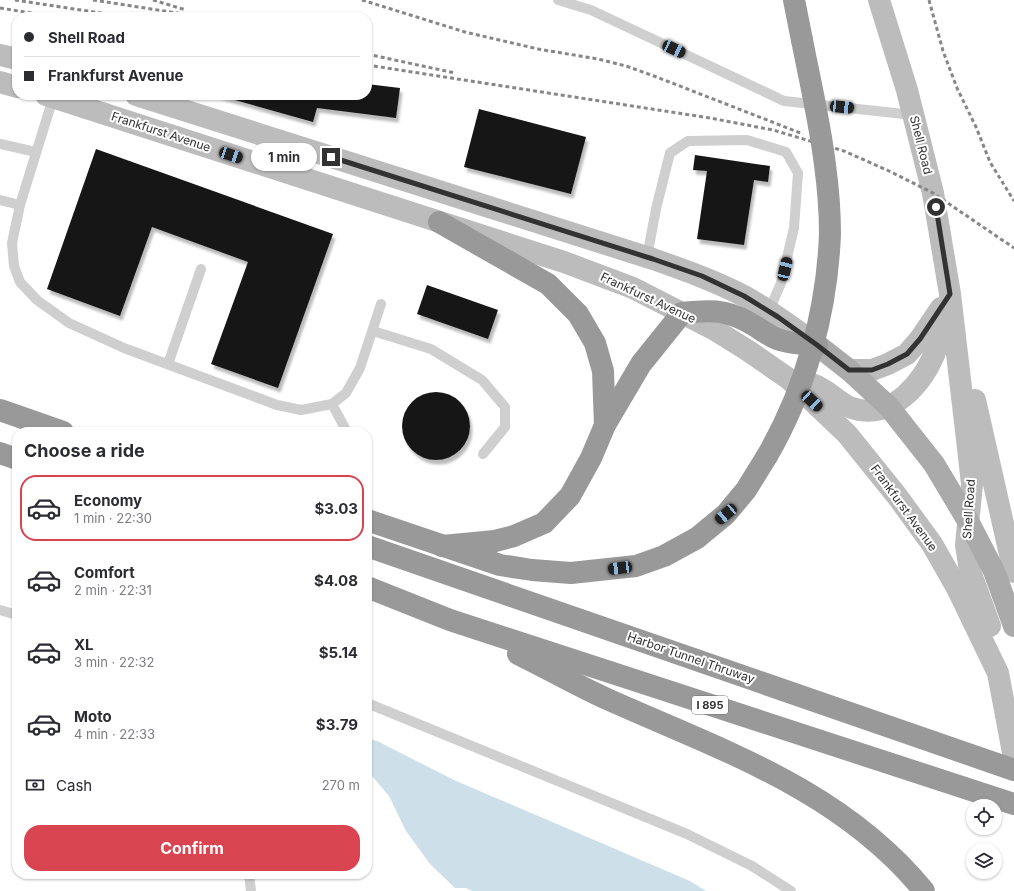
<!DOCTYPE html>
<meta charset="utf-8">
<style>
body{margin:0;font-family:Inter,sans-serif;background:#f7f7f7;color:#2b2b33;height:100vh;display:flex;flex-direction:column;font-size:15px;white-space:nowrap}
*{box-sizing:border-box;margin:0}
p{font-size:13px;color:#7c7c81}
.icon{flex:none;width:22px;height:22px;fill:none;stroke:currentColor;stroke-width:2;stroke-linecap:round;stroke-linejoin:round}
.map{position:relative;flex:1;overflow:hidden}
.drawer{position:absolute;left:12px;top:427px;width:360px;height:452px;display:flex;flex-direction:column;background:#fff;border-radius:16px;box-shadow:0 1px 3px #0004}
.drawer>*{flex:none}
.banner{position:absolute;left:12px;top:12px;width:360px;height:88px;border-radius:16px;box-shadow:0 1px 3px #0004;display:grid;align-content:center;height:88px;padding:0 12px;background:#fff}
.buttons{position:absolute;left:966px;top:799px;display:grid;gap:8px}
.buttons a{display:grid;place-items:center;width:36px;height:36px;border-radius:50%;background:#fff;box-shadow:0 1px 3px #0004;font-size:20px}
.end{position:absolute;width:18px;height:18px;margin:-9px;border:5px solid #323232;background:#fff;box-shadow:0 0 0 2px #fff}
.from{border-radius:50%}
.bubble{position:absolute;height:28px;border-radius:14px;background:#fff;box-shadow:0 1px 3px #0004;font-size:13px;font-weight:700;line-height:28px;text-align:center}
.car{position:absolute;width:12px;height:24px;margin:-12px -6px;border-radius:5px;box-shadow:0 0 3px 1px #0007;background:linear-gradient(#222 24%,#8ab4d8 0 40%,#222 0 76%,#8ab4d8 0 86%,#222 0)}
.banner b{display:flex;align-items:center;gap:14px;height:38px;font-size:15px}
.banner b+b{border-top:1px solid #e1e1e2}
.banner i{width:10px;height:10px;background:#2b2b33}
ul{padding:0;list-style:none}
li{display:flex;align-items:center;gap:12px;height:66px;margin:0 8px 6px;padding:0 4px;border:2px solid transparent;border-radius:16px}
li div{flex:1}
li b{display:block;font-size:15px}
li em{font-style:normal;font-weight:700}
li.active{border-color:#d94451}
li>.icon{width:36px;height:36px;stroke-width:1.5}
h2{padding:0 12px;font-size:18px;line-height:48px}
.pay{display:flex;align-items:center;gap:10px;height:44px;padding:0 12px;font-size:15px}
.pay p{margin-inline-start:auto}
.action{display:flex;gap:8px;margin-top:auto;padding:8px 12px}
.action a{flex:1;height:46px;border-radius:16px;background:#d94451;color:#fff;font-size:16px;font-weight:700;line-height:46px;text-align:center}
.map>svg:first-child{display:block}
</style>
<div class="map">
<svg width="1014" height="891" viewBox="0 0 1014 891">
<defs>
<filter id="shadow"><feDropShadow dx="2.5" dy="4.5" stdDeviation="1" flood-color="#0004"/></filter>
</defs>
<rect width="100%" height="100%" fill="#fff"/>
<polygon fill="#cddfe9" points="367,738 377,741 454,780 690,881 706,891 472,891 466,888 455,888 430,864 406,831 389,796 367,770"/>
<g fill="#191919" filter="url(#shadow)">
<polygon points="367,84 400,88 396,118 317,108 313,122 217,95 367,95"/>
<polygon points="479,109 586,137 571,194 464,167"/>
<polygon points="96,149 333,234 278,388 211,364 248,262 152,227 120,316 47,289"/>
<polygon points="695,155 770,166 768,182 754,180 744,245 697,239 707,171 693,170"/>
<polygon points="427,285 498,310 488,339 417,314"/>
<circle cx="436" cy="426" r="34"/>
</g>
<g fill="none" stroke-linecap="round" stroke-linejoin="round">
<g stroke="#cfcfcf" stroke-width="10">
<polyline points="558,0 591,10 784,101 913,115"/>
<polyline points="54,95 20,205 12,243 14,266 20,282 37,300 69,323 124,348 277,405 301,410 332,404 346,393 360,368 381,304"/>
<polyline points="0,144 36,152"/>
<polyline points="0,200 20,205"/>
<polyline points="647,257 656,209 670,153 688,141 747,140 786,152 798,173 794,228 781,283 769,311"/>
<polyline points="373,331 431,349 482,380 505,407 505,427 483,454"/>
<polyline points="168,364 201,269"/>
<polyline points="332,404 347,432"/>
<polyline points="0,610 17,615"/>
<polyline points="367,703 687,834 752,866 791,891"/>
<polyline points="249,874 251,891"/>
</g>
<g stroke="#bcbcbc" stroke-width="22">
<polyline points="879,0 907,90 933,193 950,294 968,448 972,484 966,545 970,571 990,626"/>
<polyline points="0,55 17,59"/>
<polyline points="0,82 17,87"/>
<polyline points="46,95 564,262 633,288 715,330 747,350 789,379 847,434 897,496 932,544 957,588 998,673 1014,758"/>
<path d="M 136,95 L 653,259 C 684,270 715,281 744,296 C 770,310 793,328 817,345"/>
<polyline points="849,370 872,370 888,364 907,354 920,339 941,308"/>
<path d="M 792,380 C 804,381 814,383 824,390 C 833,395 842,405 852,408 C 892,422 925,381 937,347 C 941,334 944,319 947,306"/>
<polyline points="975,400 1014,572"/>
</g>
<polyline stroke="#aaa" stroke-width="22" points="817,345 849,370 889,407 934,464 968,521 994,571 1014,626"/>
<g stroke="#999" stroke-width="22">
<polyline points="794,0 802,40"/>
<polyline points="439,222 548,284 578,314 595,343 603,371 605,425"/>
<polyline points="0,410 63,432"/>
<polyline points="0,453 17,459"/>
<polyline points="367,520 500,565 532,570 571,573 636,566 664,556 697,538 726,514 746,490 767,456"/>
<polyline points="367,546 1014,770"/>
<path d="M 442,546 L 495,541 L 514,536 L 544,523 L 570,496 L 591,458 L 605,425 L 641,364 L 682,313 C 708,310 725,309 748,322 C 758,327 767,335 777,339 C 790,344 804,344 817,345"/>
<polyline points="367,587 450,620 1014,804"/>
<path d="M 518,654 C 547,668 576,685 607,699 C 721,750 842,790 924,891"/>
</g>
<g stroke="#878787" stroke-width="3" stroke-dasharray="4 3" stroke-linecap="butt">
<polyline points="15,0 127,17"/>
<polyline points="93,0 203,17"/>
<polyline points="153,0 186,10"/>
<polyline points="362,0 465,32 538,49 598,59 626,66 654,76 803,134"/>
<polyline points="929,0 943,51 957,88 976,127 990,162 1014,201"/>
<polyline points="0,8 56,17"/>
<polyline points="367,54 455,73"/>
<polyline points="367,65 710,118 773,130 844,151 889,171 933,193 1014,248"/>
</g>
<path stroke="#999" stroke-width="22" d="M 767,456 C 806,389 827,311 830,234 C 830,211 828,187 825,165 C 820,123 810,81 802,40"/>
</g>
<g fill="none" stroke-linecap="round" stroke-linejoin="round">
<polyline stroke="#323232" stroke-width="5" points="331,157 653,259 702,276 744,296 778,317 817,345 849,370 872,370 888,364 907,354 920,339 950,294 936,207"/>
</g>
<g text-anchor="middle" stroke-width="4" stroke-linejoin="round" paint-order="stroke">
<rect fill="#fff" stroke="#707070" stroke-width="1" x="692" y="696" width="36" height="18" rx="3"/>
<g font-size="11" font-weight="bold" fill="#323232">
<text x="710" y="709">I 895</text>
</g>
<g font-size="12" fill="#323232" stroke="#fff">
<text transform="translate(161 132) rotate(18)" y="4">Frankfurst Avenue</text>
<text transform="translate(921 145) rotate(76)" y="4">Shell Road</text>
<text transform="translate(648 298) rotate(25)" y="4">Frankfurst Avenue</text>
<text transform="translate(904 508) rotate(54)" y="4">Frankfurst Avenue</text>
<text transform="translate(969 509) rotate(-86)" y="4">Shell Road</text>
<text transform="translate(691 658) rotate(19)" y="4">Harbor Tunnel Thruway</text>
</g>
</g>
</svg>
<div class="buttons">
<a><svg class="icon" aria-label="locate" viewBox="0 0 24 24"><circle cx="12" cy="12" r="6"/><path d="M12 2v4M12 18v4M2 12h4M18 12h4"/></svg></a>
<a><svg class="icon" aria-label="layers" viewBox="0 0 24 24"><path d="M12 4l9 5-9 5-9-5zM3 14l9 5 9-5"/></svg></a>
</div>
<i class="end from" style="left:936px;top:207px"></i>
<i class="end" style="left:331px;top:157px"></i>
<div class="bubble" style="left:251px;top:143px;width:66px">1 min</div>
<i class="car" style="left:674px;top:49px;rotate:115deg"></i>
<i class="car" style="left:842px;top:107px;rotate:96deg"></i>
<i class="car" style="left:231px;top:155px;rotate:108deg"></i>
<i class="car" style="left:785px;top:269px;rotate:13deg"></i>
<i class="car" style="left:812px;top:401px;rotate:133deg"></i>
<i class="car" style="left:726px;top:514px;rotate:230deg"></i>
<i class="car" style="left:620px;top:568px;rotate:263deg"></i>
<div class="banner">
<b><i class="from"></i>Shell Road</b>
<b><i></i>Frankfurst Avenue</b>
</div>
<section class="drawer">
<h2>Choose a ride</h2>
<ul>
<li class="active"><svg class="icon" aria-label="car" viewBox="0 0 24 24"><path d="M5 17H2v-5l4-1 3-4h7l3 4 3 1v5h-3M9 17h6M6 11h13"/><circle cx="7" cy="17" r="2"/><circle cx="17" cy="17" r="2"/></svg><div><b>Economy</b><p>1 min · 22:30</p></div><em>$3.03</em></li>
<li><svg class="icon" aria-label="car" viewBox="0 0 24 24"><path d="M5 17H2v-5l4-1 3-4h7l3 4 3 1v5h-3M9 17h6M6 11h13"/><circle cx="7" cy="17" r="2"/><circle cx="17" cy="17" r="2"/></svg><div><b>Comfort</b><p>2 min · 22:31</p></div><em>$4.08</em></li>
<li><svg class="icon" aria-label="car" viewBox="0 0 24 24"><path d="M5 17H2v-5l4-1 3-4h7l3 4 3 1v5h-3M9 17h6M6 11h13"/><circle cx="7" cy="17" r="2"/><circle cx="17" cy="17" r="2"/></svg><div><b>XL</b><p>3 min · 22:32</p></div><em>$5.14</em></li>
<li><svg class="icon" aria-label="car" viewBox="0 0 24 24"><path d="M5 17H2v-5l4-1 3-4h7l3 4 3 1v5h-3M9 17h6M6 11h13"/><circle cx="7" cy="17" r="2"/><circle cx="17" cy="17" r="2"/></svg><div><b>Moto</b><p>4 min · 22:33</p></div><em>$3.79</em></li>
</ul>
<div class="pay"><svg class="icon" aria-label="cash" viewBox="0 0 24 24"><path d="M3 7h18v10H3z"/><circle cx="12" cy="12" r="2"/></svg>Cash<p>270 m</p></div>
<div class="action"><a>Confirm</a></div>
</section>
</div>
